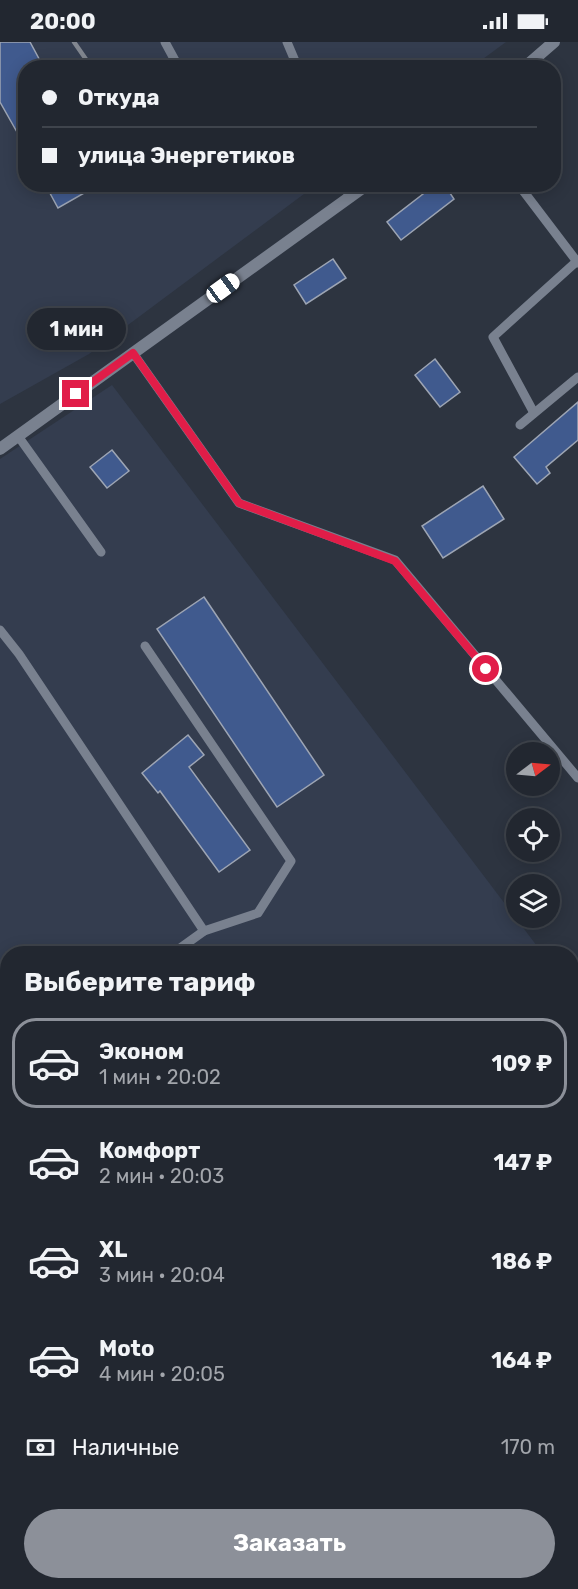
<!DOCTYPE html>
<html lang="ru">
<meta charset="utf-8">
<style>
body{margin:0;font-family:Rubik,sans-serif;background:#2a2f38;color:#f1f3f6;height:100vh;display:flex;flex-direction:column;font-size:22px;white-space:nowrap}
*{box-sizing:border-box;margin:0}
p{font-size:20px;color:#a2a5ab}
.icon{flex:none;width:33px;height:33px;fill:none;stroke:currentColor;stroke-width:2;stroke-linecap:round;stroke-linejoin:round}
.map{position:relative;flex:1;overflow:hidden}
.side{position:absolute;left:0px;top:904px;width:579px;height:644px;display:flex;flex-direction:column;background:#222730;border-radius:24px 24px 0 0;box-shadow:0 3px 15px #0003,0 0 0 2px #3f444c}
.side>*{flex:none}
.hud{position:absolute;left:18px;top:18px;width:543px;height:132px;border-radius:24px;box-shadow:0 3px 15px #0003,0 0 0 2px #3f444c;display:grid;align-content:center;height:132px;padding:0 24px;background:#222730}
.needle{width:39px;rotate:74deg}
.buttons{position:absolute;left:506px;top:700px;display:grid;gap:12px}
.buttons a{display:grid;place-items:center;width:54px;height:54px;border-radius:50%;background:#222730;box-shadow:0 3px 15px #0003,0 0 0 2px #3f444c;font-size:30px}
.end{position:absolute;width:27px;height:27px;margin:-14px;border:8px solid #e11d48;background:#fff;box-shadow:0 0 0 3px #fff}
.from{border-radius:50%}
.bubble{position:absolute;height:42px;border-radius:21px;background:#222730;box-shadow:0 3px 15px #0003,0 0 0 2px #3f444c;font-size:20px;font-weight:700;line-height:42px;text-align:center}
.car{position:absolute;width:18px;height:36px;margin:-18px -9px;border-radius:8px;box-shadow:0 0 4px 2px #0007;background:linear-gradient(#fff 24%,#345 0 40%,#fff 0 76%,#345 0 86%,#fff 0)}
.hud b{display:flex;align-items:center;gap:21px;height:57px;font-size:22px}
.hud b+b{border-top:2px solid #3f444c}
.hud i{width:15px;height:15px;background:#f1f3f6}
ul{padding:0;list-style:none}
li{display:flex;align-items:center;gap:18px;height:90px;margin:0 12px 9px;padding:0 12px;border:3px solid transparent;border-radius:24px}
li div{flex:1}
li b{display:block;font-size:22px}
li em{font-style:normal;font-weight:700}
li.on{border-color:#8c9099}
li>.icon{width:54px;height:54px;stroke-width:1.5}
h2{padding:0 24px;font-size:27px;line-height:72px}
.pay{display:flex;align-items:center;gap:15px;height:66px;padding:0 24px;font-size:22px}
.pay p{margin-inline-start:auto}
.primary-button{display:flex;gap:12px;margin-top:auto;padding:12px 24px}
.primary-button a{flex:1;height:69px;border-radius:36px;background:#8c9099;color:#fff;font-size:24px;font-weight:700;line-height:69px;text-align:center}
.status{display:flex;justify-content:space-between;align-items:center;height:42px;padding:0 30px;background:#222730;direction:ltr}
.status svg{height:16px;fill:currentColor}
.map>svg:first-child{display:block}
</style>
<div class="status"><b>20:00</b><svg viewBox="0 0 49 12"><path d="M0 12V9h3v3zM5 12V6h3v6zM10 12V3h3v9zM15 12V0h3v12zM26 1h20v11H26zM47 4h2v5h-2z"/></svg></div>
<div class="map">
<svg width="578" height="1547" viewBox="0 0 578 1547">
<rect width="100%" height="100%" fill="#2d3440"/>
<g fill="#343d4f">
<polygon points="0,0 506,0 472,25 26,26 26,142 316,143 89,312 0,362"/>
<polygon points="112,343 543,912 8,912 7,965 0,945 0,417"/>
<polygon points="572,949 578,958 578,1547 272,1547 267,1541 572,1540"/>
</g>
<g fill="#856224">
<polygon points="0,945 8,965 7,1135 0,1117"/>
<polygon points="0,1327 8,1339 8,1458 5,1459 0,1448"/>
<polygon points="50,1541 133,1541 137,1547 51,1547"/>
<polygon points="238,1541 224,1547 195,1547 191,1541"/>
</g>
<g fill="#405a8e" stroke="#9da5b4" stroke-width="1.5">
<polygon points="0,0 30,0 44,26 26,26 26,106 0,60"/>
<polygon points="45,142 100,142 58,166"/>
<polygon points="436,142 444,142 454,157 401,198 387,180"/>
<polygon points="333,217 346,236 306,262 294,243"/>
<polygon points="435,317 460,350 440,365 415,333"/>
<polygon points="578,360 578,398 546,425 550,431 537,442 514,415"/>
<polygon points="112,408 129,429 107,446 90,425"/>
<polygon points="483,444 504,477 443,516 422,484"/>
<polygon points="204,555 324,733 277,765 157,587"/>
<polygon points="188,693 204,713 189,725 250,808 219,830 160,749 158,751 142,731"/>
</g>
<g fill="none" stroke-linecap="round" stroke-linejoin="round">
<g stroke="#79818f" stroke-width="9">
<polyline points="165,0 178,24 194,26"/>
<polyline points="287,0 298,26"/>
<polyline points="344,142 350,156"/>
<polyline points="518,142 578,221"/>
<polyline points="133,311 239,461 395,518 578,736"/>
<polyline points="534,371 493,295 577,219"/>
<polyline points="520,383 578,335"/>
<polyline points="18,394 101,510"/>
<polyline points="0,588 19,612 204,889 258,871 291,819 145,604"/>
<polyline points="172,912 204,889"/>
<polyline points="0,1480 8,1475"/>
<polyline points="0,1525 8,1535"/>
<polyline points="12,1540 17,1547"/>
<polyline points="307,1540 312,1547"/>
<polyline points="509,1540 514,1547"/>
<polyline points="0,1543 8,1537"/>
<polyline points="259,1547 267,1540"/>
</g>
<g stroke="#79818f" stroke-width="12">
<polyline points="524,26 554,0"/>
<polyline points="0,407 368,142"/>
</g>
<g stroke="#928875" stroke-width="12">
<polyline points="0,1173 8,1191"/>
<polyline points="179,1540 182,1547"/>
</g>
<polyline stroke="#828790" stroke-width="4.5" points="74,0 92,26"/>
</g>
<g fill="none" stroke-linecap="round" stroke-linejoin="round">
<polyline stroke="#e11d48" stroke-width="8" points="76,352 133,311 239,461 395,519 486,627"/>
</g>
</svg>
<div class="buttons">
<a><svg class="needle" viewBox="-14 -14 28 28"><path d="M0-13l5 13h-10z" fill="#e53935"/><path d="M0 13l5-13h-10z" fill="#a2a5ab"/></svg></a>
<a><svg class="icon" aria-label="locate" viewBox="0 0 24 24"><circle cx="12" cy="12" r="6"/><path d="M12 2v4M12 18v4M2 12h4M18 12h4"/></svg></a>
<a><svg class="icon" aria-label="layers" viewBox="0 0 24 24"><path d="M12 4l9 5-9 5-9-5zM3 14l9 5 9-5"/></svg></a>
</div>
<i class="end from" style="left:486px;top:627px"></i>
<i class="end" style="left:76px;top:352px"></i>
<div class="bubble" style="left:27px;top:266px;width:99px">1 мин</div>
<i class="car" style="left:223px;top:246px;rotate:54deg"></i>
<div class="hud">
<b><i class="from"></i>Откуда</b>
<b><i></i>улица Энергетиков</b>
</div>
<section class="side">
<h2>Выберите тариф</h2>
<ul>
<li class="on"><svg class="icon" aria-label="car" viewBox="0 0 24 24"><path d="M5 17H2v-5l4-1 3-4h7l3 4 3 1v5h-3M9 17h6M6 11h13"/><circle cx="7" cy="17" r="2"/><circle cx="17" cy="17" r="2"/></svg><div><b>Эконом</b><p>1 мин · 20:02</p></div><em>109 ₽</em></li>
<li><svg class="icon" aria-label="car" viewBox="0 0 24 24"><path d="M5 17H2v-5l4-1 3-4h7l3 4 3 1v5h-3M9 17h6M6 11h13"/><circle cx="7" cy="17" r="2"/><circle cx="17" cy="17" r="2"/></svg><div><b>Комфорт</b><p>2 мин · 20:03</p></div><em>147 ₽</em></li>
<li><svg class="icon" aria-label="car" viewBox="0 0 24 24"><path d="M5 17H2v-5l4-1 3-4h7l3 4 3 1v5h-3M9 17h6M6 11h13"/><circle cx="7" cy="17" r="2"/><circle cx="17" cy="17" r="2"/></svg><div><b>XL</b><p>3 мин · 20:04</p></div><em>186 ₽</em></li>
<li><svg class="icon" aria-label="car" viewBox="0 0 24 24"><path d="M5 17H2v-5l4-1 3-4h7l3 4 3 1v5h-3M9 17h6M6 11h13"/><circle cx="7" cy="17" r="2"/><circle cx="17" cy="17" r="2"/></svg><div><b>Moto</b><p>4 мин · 20:05</p></div><em>164 ₽</em></li>
</ul>
<div class="pay"><svg class="icon" aria-label="cash" viewBox="0 0 24 24"><path d="M3 7h18v10H3z"/><circle cx="12" cy="12" r="2"/></svg>Наличные<p>170 m</p></div>
<div class="primary-button"><a>Заказать</a></div>
</section>
</div>
